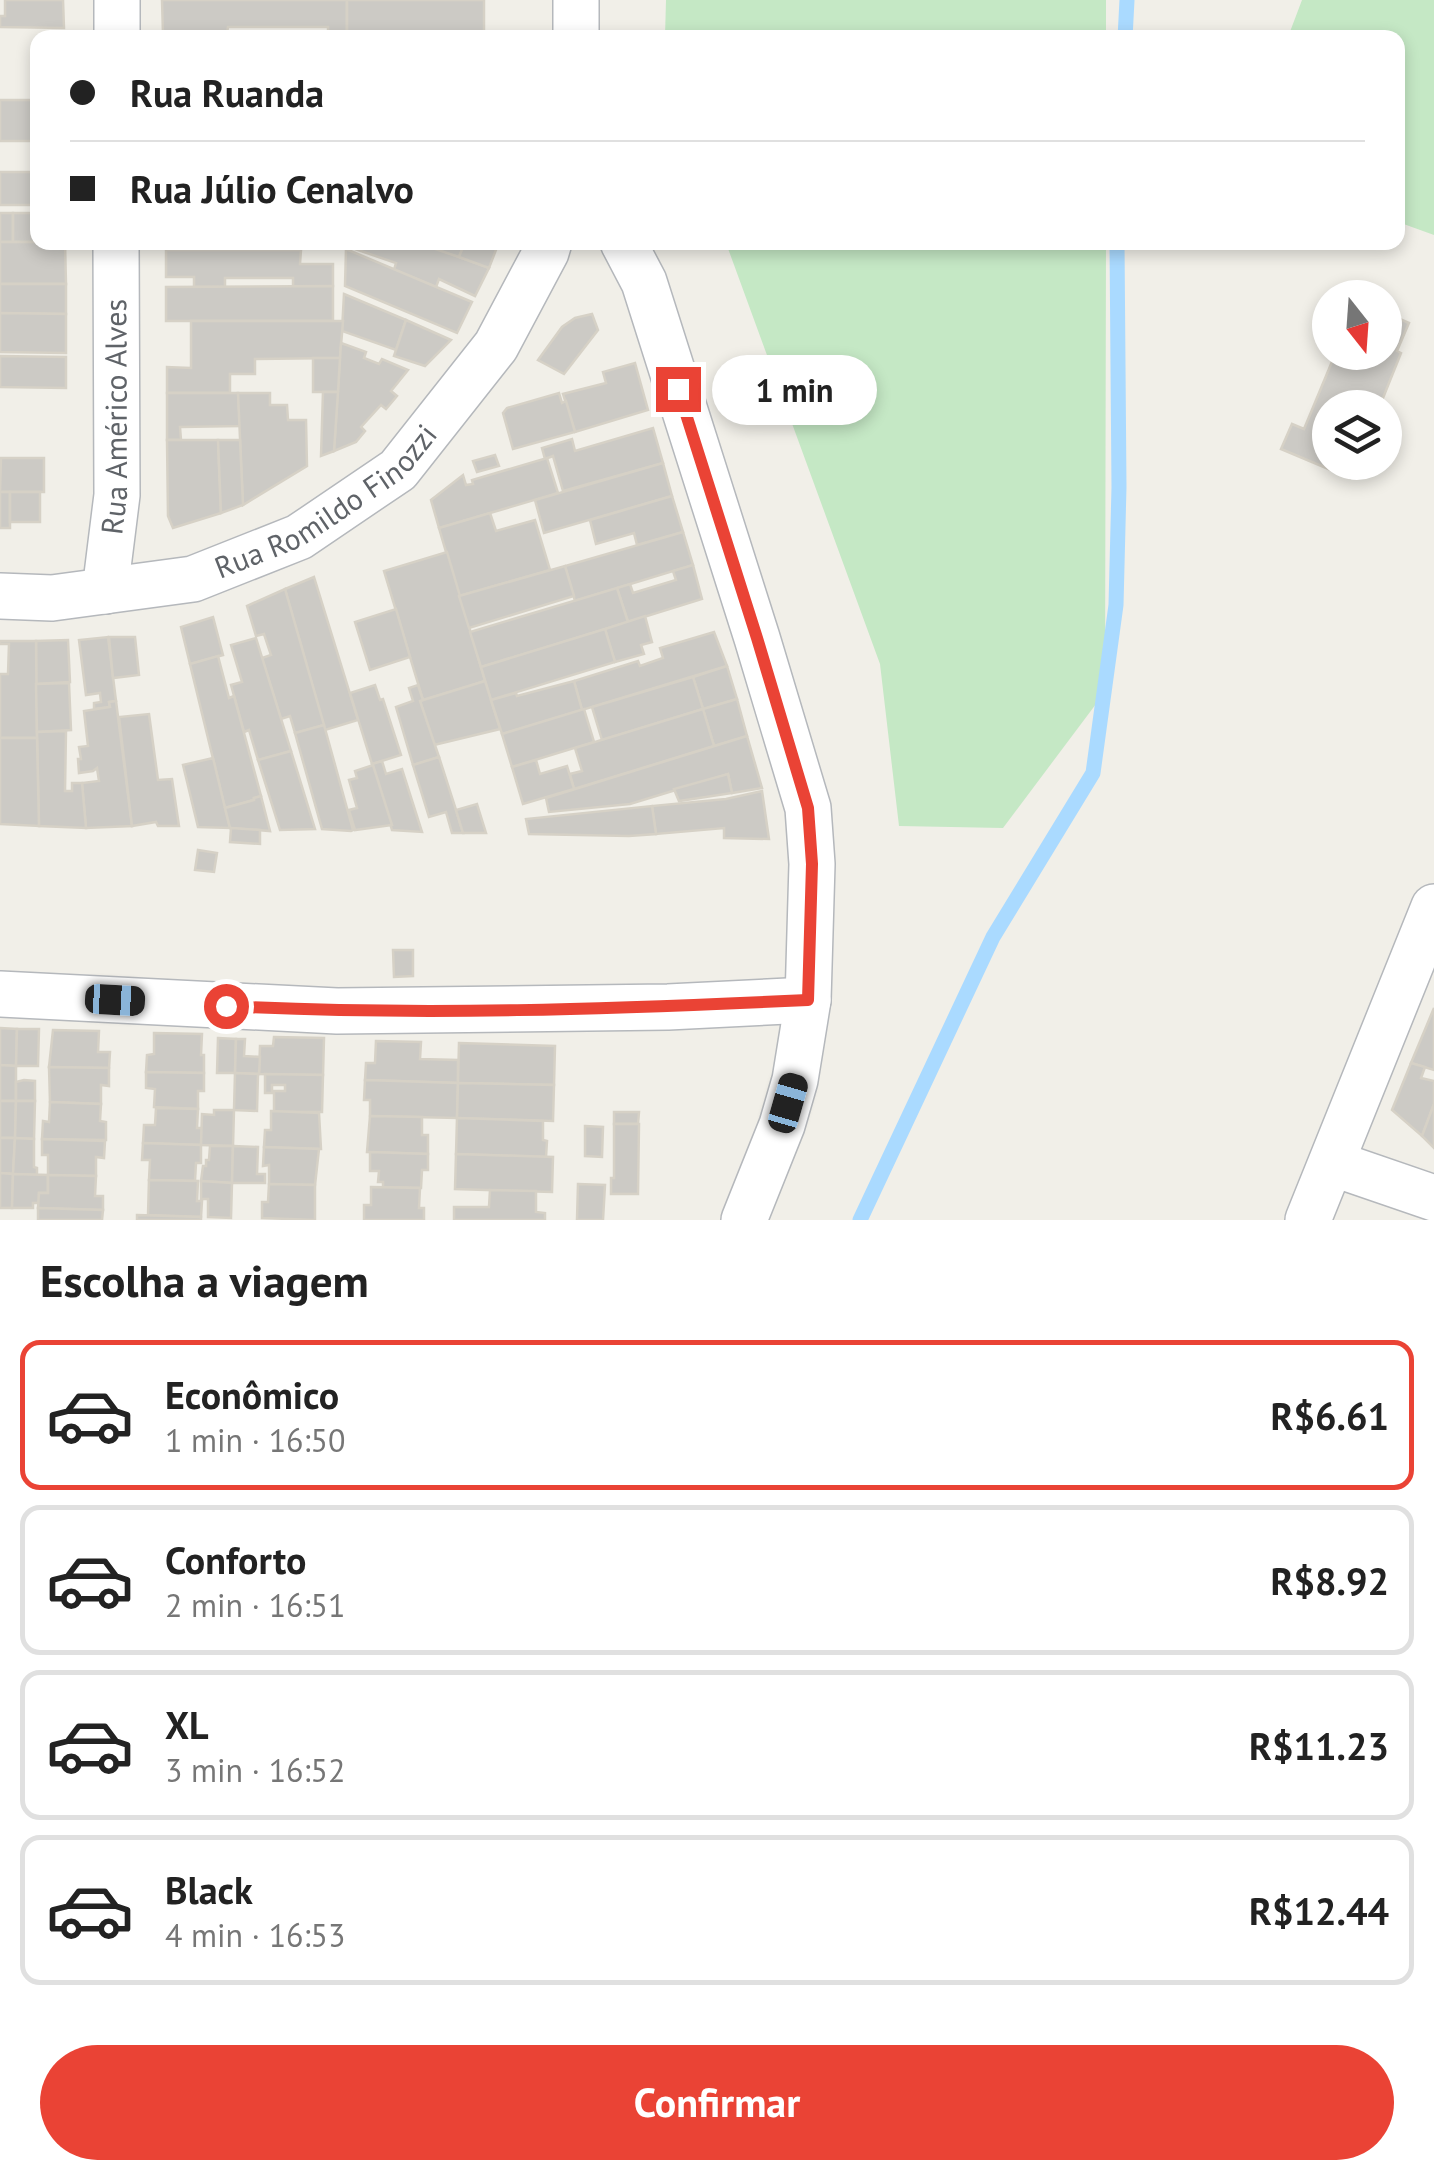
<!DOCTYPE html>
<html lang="pt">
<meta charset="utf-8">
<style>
body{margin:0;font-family:"PT Sans",sans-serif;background:#f6f6f6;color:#222;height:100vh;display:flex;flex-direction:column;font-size:38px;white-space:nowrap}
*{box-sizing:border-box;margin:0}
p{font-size:32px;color:#767676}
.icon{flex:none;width:55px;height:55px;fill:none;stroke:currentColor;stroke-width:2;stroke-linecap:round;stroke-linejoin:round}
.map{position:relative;height:1220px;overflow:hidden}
.details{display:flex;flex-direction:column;background:#fff;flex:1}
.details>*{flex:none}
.banner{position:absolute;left:30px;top:30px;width:1375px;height:220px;border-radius:20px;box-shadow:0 5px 15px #0003;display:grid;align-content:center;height:220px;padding:0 40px;background:#fff}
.needle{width:65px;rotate:163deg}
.buttons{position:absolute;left:1312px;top:280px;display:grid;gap:20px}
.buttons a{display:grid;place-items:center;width:90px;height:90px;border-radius:50%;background:#fff;box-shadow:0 5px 15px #0003;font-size:50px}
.end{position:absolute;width:45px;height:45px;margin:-22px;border:12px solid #ea4335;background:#fff;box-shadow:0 0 0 5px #fff}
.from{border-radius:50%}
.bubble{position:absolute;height:70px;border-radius:35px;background:#fff;box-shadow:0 5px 15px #0003;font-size:32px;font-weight:700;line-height:70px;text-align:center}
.car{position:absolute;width:30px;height:60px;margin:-30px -15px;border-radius:12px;box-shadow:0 0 8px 2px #0007;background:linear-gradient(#222 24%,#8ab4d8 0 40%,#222 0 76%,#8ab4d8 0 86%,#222 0)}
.banner b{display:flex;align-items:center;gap:35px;height:95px;font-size:38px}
.banner b+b{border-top:2px solid #e0e0e0}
.banner i{width:25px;height:25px;background:#222}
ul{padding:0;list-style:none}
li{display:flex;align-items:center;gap:30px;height:150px;margin:0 20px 15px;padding:0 20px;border:5px solid #e0e0e0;border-radius:20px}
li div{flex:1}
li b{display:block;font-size:38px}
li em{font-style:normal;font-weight:700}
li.active{border-color:#ea4335}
li>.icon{width:90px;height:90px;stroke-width:1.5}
h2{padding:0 40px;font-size:45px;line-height:120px}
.primary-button{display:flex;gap:20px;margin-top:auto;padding:20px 40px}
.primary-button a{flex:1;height:115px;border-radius:60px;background:#ea4335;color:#fff;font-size:40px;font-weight:700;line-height:115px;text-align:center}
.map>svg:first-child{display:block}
</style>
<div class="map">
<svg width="1434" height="1220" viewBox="0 0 1434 1220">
<rect width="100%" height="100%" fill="#f1efe8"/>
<g fill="#c5e8c5">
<polygon points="666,0 1106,0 1106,37 665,37"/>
<polygon points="1302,0 1434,0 1434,235 1398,222 1398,38 1288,37"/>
<polygon points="726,243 1106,243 1105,692 1003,828 899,826 880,664"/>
</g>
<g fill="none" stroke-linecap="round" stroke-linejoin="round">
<g stroke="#aadaff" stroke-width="15">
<polyline points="1125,38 1127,0"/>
<polyline points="860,1220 993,937 1093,773 1116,605 1119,487 1117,242"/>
</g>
</g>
<g fill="#cccac5" stroke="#d6d1c6" stroke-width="2.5">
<polygon points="5,0 63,0 64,28 0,27 0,16 5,16"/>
<polygon points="162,0 347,0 347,33 328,32 328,27 228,27 227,33 163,34"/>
<rect x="347" y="0" width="137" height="33"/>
<rect x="347" y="33" width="60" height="5"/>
<rect x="0" y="100" width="38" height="41"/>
<rect x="0" y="172" width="38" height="33"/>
<rect x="0" y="213" width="13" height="29"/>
<rect x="13" y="213" width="25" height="29"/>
<polygon points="0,242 65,242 66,284 0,284"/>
<polygon points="195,242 232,242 232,250 196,251"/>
<polygon points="354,242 418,242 489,268 475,296 439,279 436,287 394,270 396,263 352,248"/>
<polygon points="430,242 465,242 459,257 429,247"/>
<polygon points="465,242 499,242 489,268 459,257"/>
<polygon points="346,249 472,302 457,333 345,286"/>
<polygon points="166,250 301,250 300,264 333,264 333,286 293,287 293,278 225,278 225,287 194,287 194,277 166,277"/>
<polygon points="0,284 66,284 66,314 0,313"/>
<polygon points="333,286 333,321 166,321 166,287"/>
<polygon points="344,294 406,320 396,350 342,331"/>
<polygon points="0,313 66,314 66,353 0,352"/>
<polygon points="592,314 598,330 564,374 538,360 562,327 575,318"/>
<polygon points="1393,316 1409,323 1397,351 1401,353 1379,408 1330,408 1330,462 1356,462 1350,478 1281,449 1292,424 1304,429 1336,352 1385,352 1385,337"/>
<polygon points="406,320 451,340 425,366 394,356"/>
<polygon points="191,321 343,321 340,358 255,359 255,374 230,374 230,393 167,393 167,367 191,368"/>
<polygon points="341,343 366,352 364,358 379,364 382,359 408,370 391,391 397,396 386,409 381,405 361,427 365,431 356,442 334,451"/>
<polygon points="0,356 66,357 66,388 0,387"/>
<polygon points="313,358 340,358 338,392 313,392"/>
<polygon points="635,363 648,410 575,432 563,394 606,383 603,372"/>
<polygon points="323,392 338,392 334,451 321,456"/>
<polygon points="167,393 238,393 240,426 180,427 181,440 167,440"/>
<polygon points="238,393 270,393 270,405 287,405 288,420 306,420 307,466 243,505"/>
<polygon points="559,393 562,403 566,401 575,432 513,449 503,413 507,408"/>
<polygon points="653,428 663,463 563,491 553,456 545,459 542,448 572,439 575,451"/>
<polygon points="167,440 218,440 221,513 173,528 168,516"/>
<polygon points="218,440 240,440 243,505 221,513"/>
<polygon points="495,455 499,466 477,472 473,461"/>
<polygon points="1,458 44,458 44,492 0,492"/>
<polygon points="547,458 558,493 439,528 431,500 463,475 466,485 473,484 472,480"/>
<polygon points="663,463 672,496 544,533 535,500"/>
<rect x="0" y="492" width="10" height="36"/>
<rect x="10" y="492" width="30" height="30"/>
<polygon points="672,496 683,532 637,545 634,533 596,544 590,520"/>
<polygon points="490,513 496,531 535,520 550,570 459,596 439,528"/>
<polygon points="683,532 693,565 575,601 565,566"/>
<polygon points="447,552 485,681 423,700 384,571"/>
<polygon points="693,565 702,599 628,622 617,588 630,584 633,593 676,580 673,571"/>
<polygon points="565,566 574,596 469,628 459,596"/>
<polygon points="314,577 358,720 325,730 285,589"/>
<polygon points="617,588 628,622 481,667 470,632"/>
<polygon points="285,589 324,725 295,733 290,716 281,719 262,658 271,655 264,634 256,636 247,606"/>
<polygon points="396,609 410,657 370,670 355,622"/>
<polygon points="645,616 652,642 641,645 644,654 615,662 605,629"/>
<polygon points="213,617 223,655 190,664 181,627"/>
<polygon points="605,629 615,662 491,700 481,667"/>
<polygon points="714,632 727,666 582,710 574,681 638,661 640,666 663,658 660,648"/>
<polygon points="108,637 116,701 109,702 110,707 94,709 94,703 101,702 100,693 86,695 79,640"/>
<polygon points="109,637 135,637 139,675 113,678"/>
<polygon points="256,638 291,751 258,760 249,730 244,732 231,685 242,682 231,645"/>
<polygon points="68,640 70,682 36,684 36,641"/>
<polygon points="0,641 36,641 37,738 0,738 0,674 8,674 9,644 0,644"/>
<polygon points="218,656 229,698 234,696 261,796 254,798 254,800 225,808 190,664"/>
<polygon points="727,666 737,699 703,709 693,677"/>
<polygon points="693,677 703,709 602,740 592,707"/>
<polygon points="485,681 500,729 434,745 420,701"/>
<polygon points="574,681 582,710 502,734 491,700 516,693 517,696"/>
<polygon points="69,683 71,730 37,732 36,684"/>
<polygon points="375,685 380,700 383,699 401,755 372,764 350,693"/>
<polygon points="418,685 423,700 420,701 439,757 413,765 396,707 413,701 409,688"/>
<polygon points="737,699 747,736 714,746 703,709"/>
<polygon points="116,701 132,826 86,828 82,783 99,781 97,768 93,771 79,773 78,759 81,759 79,747 88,746 84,711 110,707 109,702"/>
<polygon points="584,709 594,742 512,767 502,734"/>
<polygon points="703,709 714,746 574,789 570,774 582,771 575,748"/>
<polygon points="149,714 158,780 172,779 179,826 158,826 156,822 132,826 119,717"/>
<polygon points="324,725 353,830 351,831 322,829 295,733"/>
<polygon points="66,731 65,791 72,791 72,783 82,783 86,828 39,826 37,732"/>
<polygon points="747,736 762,788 732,793 728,774 630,804 549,812 546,798"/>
<polygon points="0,738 37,738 39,826 0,824"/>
<polygon points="291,751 315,829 280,830 258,760"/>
<polygon points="439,757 456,810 463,833 452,833 446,812 429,817 413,765"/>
<polygon points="213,758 225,808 230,828 198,827 183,765"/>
<polygon points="536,760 540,774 567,766 574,789 523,804 512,767"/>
<polygon points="382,761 386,774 402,769 422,832 392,830 372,764"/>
<polygon points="373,765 392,825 355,830 349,810 357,808 349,780 357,778 355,771"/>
<polygon points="728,774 732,793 679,801 674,789"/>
<polygon points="762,791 769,839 724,838 724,828 656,834 652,806 726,799"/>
<polygon points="261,796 270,831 230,828 225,808 254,800 254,798"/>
<polygon points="477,804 486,833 463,833 456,810"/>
<polygon points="652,806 656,834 629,836 529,834 526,819"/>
<polygon points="231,828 260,830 260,844 230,842"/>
<polygon points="198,850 217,853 214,872 195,870"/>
<polygon points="393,950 413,950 413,976 394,977"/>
<polygon points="1434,1008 1434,1070 1411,1063"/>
<polygon points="0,1028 17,1029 16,1066 0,1065"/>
<polygon points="17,1029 39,1029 38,1066 16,1066"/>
<polygon points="53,1030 99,1031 98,1052 110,1052 109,1068 49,1067"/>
<polygon points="154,1033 202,1034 201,1055 204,1055 204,1073 146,1072 147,1055 154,1054"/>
<polygon points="274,1037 324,1038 323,1075 259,1074 260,1046 273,1046"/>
<polygon points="218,1038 236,1039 235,1073 217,1073"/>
<polygon points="236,1039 245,1039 244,1056 260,1057 259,1074 235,1073"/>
<polygon points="376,1041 421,1042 420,1059 458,1060 458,1083 365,1080 366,1063 375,1063"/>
<polygon points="459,1043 555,1046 554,1085 458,1083"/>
<polygon points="1411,1063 1425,1067 1421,1078 1434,1081 1434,1104 1422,1136 1392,1110"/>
<polygon points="0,1065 16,1066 16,1101 0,1101"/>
<polygon points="49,1067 109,1068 109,1086 101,1085 101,1104 50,1102"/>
<polygon points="146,1072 204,1073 204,1091 198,1091 198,1109 154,1107 155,1089 146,1088"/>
<polygon points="235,1073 258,1074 257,1111 234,1110"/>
<polygon points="265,1074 323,1075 322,1112 274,1112 274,1091 285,1091 285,1085 272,1085 272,1093 265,1093"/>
<polygon points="24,1080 35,1081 35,1101 16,1101 16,1082"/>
<polygon points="365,1080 458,1083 457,1118 370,1116 370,1100 364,1100"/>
<polygon points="458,1083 554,1085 553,1121 457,1118"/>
<polygon points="0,1101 16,1101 15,1138 0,1138"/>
<polygon points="16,1101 35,1101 34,1139 15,1138"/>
<polygon points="50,1102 101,1104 100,1121 106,1122 106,1140 42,1139 43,1121 49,1122"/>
<polygon points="1434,1104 1434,1148 1422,1136"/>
<polygon points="156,1108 198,1109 197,1128 202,1128 201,1145 143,1143 144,1125 155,1125"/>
<polygon points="214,1110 234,1110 233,1146 201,1145 202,1114 214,1115"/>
<polygon points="271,1111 319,1113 321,1149 264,1147 265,1130 271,1130"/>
<polygon points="614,1112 639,1112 638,1124 614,1124"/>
<polygon points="370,1116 422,1117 422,1135 428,1135 428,1154 367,1152"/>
<polygon points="457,1118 543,1121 543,1140 547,1141 546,1157 456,1154"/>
<polygon points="614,1124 639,1124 638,1194 611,1194 611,1178 614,1178"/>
<polygon points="585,1126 603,1127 602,1157 585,1156"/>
<polygon points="0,1138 15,1138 13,1174 0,1173"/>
<polygon points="15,1138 34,1139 34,1167 37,1168 37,1175 13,1174"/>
<polygon points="42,1139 105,1141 104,1158 96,1157 96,1176 48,1175 48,1155 42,1155"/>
<polygon points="143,1143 201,1145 201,1163 196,1163 195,1181 149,1180 150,1160 142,1160"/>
<polygon points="210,1146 233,1146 232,1183 201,1181 203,1166 206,1166 206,1160 209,1160"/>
<polygon points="233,1146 258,1147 257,1174 265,1174 265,1183 232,1183"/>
<polygon points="264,1147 319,1149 315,1185 269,1184 269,1165 263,1166"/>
<polygon points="370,1152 428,1154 428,1170 422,1170 421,1188 383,1187 383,1182 378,1182 379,1171 370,1171"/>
<polygon points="456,1154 553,1157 552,1192 455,1189"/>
<polygon points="0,1173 13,1174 12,1208 0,1208"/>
<polygon points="13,1174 48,1175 48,1193 39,1193 39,1203 33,1203 33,1208 12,1208"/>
<polygon points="48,1175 96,1176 95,1196 103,1196 103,1210 38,1208 39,1193 48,1193"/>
<polygon points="149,1180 198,1181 197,1201 202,1201 201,1217 148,1215"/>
<polygon points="201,1181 232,1183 231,1218 208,1217 208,1199 201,1199"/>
<polygon points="269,1184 315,1185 315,1220 262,1218 262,1202 268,1202"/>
<polygon points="578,1184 605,1185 603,1220 577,1220"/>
<polygon points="371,1187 420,1188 419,1208 424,1208 424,1220 364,1220 364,1205 371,1205"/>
<polygon points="490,1190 536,1191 536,1212 545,1213 545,1220 454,1220 454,1207 489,1207"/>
<polygon points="38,1208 103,1210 102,1220 38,1220"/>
<polygon points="137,1215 201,1217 201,1220 137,1220"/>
</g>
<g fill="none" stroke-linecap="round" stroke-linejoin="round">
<g stroke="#b5b8bc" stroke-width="48">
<g id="street">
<polyline points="117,38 117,0"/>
<polyline points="576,38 576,0"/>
<polyline points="623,242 644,282 757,638 808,808 812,864 808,1000 795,1080 782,1125 744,1220"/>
<path id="s1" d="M 105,591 L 117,495 L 116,242"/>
<path id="s2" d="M 0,596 L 52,598 L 193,579 L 299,537 L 398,470 L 496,346 L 546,252 L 549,242"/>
<polyline points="0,994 337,1011 668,1007 808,1000"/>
<polyline points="1332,1163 1434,1198"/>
<polyline points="1308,1220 1434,907"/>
</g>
</g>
<use href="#street" stroke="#fff" stroke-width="45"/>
</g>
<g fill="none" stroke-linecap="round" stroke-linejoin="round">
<path stroke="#ea4335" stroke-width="12" d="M 226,1006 C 420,1016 615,1009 808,1000 L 812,864 L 808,808 L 757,638 L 678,389"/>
</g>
<g text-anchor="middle" stroke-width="10" stroke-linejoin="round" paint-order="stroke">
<g font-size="30" fill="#5f6368" stroke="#fff">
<text dy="10" stroke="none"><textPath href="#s1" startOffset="175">Rua Américo Alves</textPath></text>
<text dy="10" stroke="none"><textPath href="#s2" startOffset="350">Rua Romildo Finozzi</textPath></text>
</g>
</g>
</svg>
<div class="buttons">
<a><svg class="needle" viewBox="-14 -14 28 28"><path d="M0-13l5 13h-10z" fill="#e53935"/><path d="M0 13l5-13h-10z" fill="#767676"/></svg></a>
<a><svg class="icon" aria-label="layers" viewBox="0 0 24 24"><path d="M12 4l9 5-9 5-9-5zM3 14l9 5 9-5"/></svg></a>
</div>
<i class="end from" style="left:226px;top:1006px"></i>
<i class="end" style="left:678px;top:389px"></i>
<div class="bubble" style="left:712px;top:355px;width:165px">1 min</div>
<i class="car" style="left:115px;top:1000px;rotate:93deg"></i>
<i class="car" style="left:788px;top:1103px;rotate:16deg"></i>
<div class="banner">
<b><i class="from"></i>Rua Ruanda</b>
<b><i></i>Rua Júlio Cenalvo</b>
</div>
</div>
<section class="details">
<h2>Escolha a viagem</h2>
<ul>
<li class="active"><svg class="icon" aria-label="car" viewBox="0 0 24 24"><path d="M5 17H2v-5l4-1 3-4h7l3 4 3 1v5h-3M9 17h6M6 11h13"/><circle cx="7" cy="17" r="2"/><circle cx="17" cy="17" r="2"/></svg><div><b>Econômico</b><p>1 min · 16:50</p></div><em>R$6.61</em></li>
<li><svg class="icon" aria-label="car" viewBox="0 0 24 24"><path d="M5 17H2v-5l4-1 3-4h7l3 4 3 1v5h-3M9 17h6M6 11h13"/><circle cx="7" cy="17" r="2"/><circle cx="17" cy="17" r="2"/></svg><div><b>Conforto</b><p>2 min · 16:51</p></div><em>R$8.92</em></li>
<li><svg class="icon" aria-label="car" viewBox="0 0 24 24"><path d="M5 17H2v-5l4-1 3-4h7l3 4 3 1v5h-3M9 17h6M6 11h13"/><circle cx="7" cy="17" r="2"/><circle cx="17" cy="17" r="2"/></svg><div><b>XL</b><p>3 min · 16:52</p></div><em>R$11.23</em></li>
<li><svg class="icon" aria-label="car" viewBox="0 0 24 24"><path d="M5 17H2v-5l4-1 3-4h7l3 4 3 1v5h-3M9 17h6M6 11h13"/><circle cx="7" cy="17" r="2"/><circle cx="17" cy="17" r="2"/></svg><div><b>Black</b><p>4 min · 16:53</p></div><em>R$12.44</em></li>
</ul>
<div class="primary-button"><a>Confirmar</a></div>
</section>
